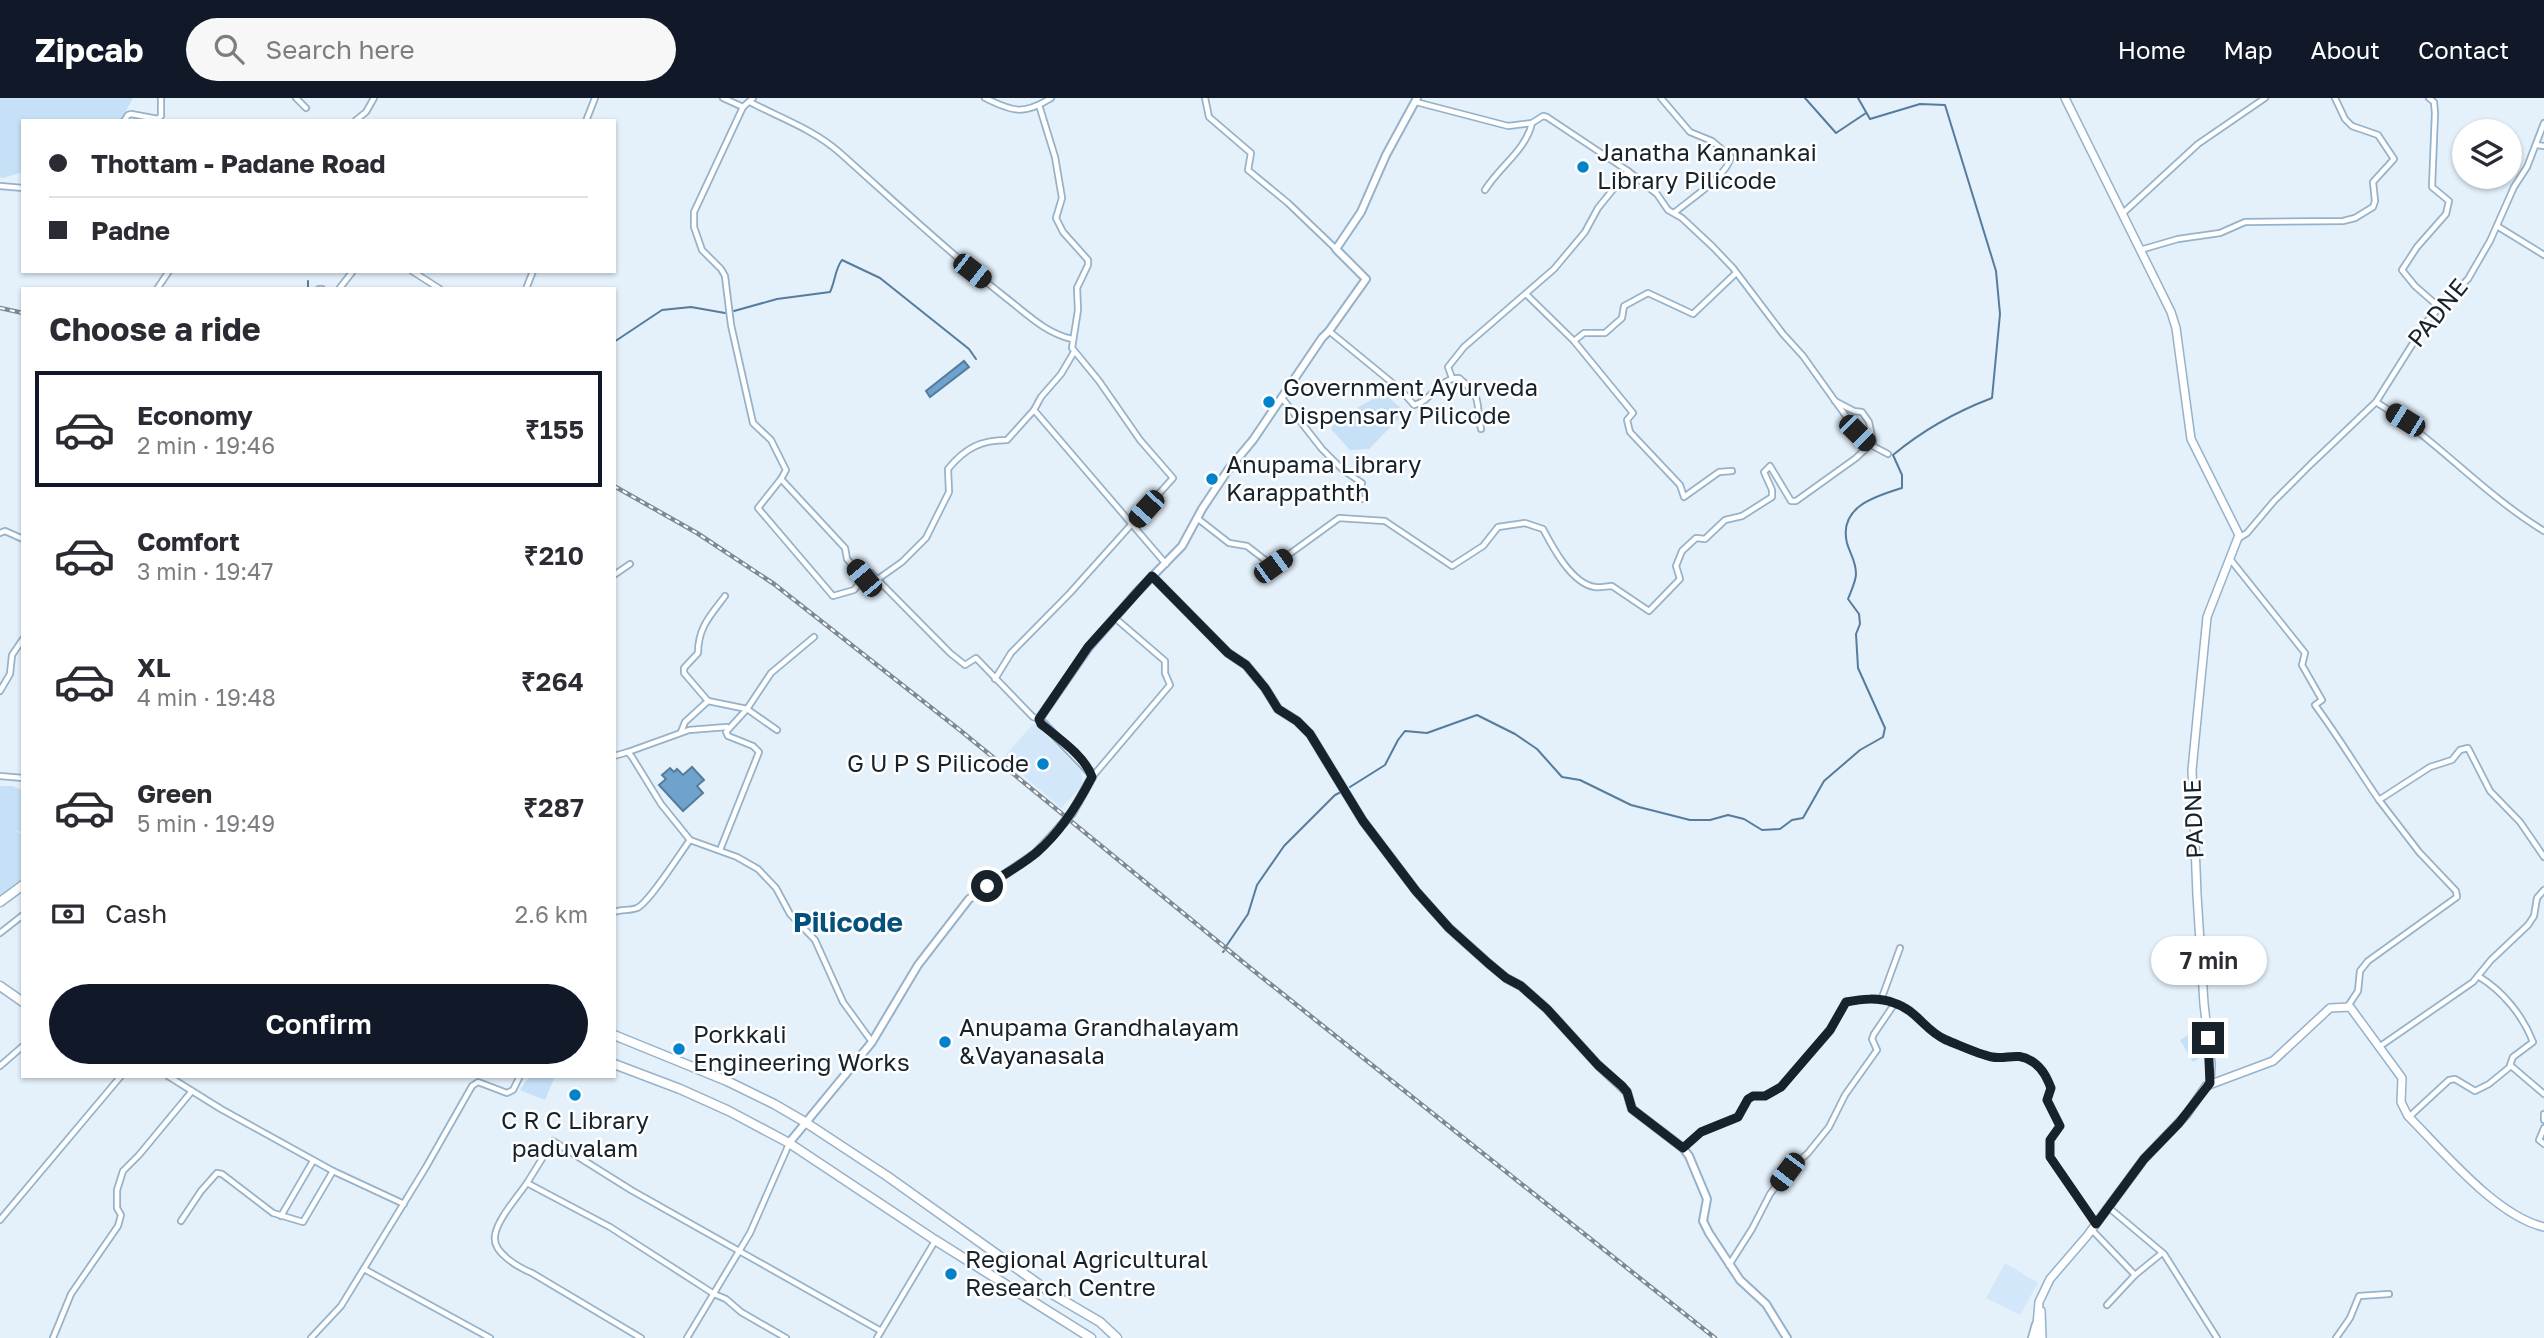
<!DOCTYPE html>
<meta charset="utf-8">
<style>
body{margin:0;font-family:"Golos Text",sans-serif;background:#f7f7f7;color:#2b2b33;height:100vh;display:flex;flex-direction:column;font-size:26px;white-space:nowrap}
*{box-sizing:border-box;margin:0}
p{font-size:23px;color:#7c7c81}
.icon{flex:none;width:38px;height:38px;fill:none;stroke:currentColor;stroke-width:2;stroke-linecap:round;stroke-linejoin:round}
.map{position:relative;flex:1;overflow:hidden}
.details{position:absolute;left:21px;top:189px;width:595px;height:791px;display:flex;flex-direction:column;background:#fff;border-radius:0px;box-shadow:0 2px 5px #0004}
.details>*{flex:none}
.guide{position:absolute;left:21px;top:21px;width:595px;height:154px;border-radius:0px;box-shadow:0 2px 5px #0004;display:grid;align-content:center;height:154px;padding:0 28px;background:#fff}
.controls{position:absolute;left:2452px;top:21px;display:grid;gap:14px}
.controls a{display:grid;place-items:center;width:70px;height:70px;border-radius:50%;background:#fff;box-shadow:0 2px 5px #0004;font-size:35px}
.end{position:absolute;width:32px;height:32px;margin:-16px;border:9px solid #17222b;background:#fff;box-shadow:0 0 0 4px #fff}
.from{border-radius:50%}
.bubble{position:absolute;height:49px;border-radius:24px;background:#fff;box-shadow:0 2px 5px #0004;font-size:23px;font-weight:600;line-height:49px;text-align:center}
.car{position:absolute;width:21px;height:42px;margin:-21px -10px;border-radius:9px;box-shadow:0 0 5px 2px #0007;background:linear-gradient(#222 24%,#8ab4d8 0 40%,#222 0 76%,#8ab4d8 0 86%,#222 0)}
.guide b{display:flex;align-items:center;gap:24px;height:66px;font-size:26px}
.guide b+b{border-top:2px solid #e1e1e2}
.guide i{width:18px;height:18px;background:#2b2b33}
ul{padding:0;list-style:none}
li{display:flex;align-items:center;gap:21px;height:116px;margin:0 14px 10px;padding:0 14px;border:4px solid transparent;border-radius:0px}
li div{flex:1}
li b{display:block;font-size:26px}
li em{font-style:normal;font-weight:600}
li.current{border-color:#111827}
li>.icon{width:63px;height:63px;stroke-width:1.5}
h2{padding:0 28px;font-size:32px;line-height:84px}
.pay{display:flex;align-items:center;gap:18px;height:77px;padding:0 28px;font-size:26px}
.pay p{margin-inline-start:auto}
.cta{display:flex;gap:14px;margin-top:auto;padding:14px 28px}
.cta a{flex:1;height:80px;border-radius:42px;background:#111827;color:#fff;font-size:28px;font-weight:600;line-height:80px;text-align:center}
header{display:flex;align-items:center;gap:42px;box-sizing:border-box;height:98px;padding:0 35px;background:#111827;color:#fff}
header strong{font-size:33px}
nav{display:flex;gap:38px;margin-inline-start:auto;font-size:24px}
.search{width:490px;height:63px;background:#f7f7f7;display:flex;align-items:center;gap:18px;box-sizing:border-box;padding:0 24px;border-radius:38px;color:#7c7c81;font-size:26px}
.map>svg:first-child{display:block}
</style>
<header>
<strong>Zipcab</strong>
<div class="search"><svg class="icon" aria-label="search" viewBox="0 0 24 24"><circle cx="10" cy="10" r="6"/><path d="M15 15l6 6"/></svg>Search here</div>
<nav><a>Home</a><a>Map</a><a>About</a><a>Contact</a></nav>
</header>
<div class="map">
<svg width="2544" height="1240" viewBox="0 0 2544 1240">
<rect width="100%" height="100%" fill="#e4f0fa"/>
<g fill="#d2e8fa">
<polygon points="1034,625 1081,673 1083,687 1061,710 1003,660"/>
<polygon points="2005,1165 2038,1185 2020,1217 1986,1200"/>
</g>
<g fill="#c6e0f7">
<polygon points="0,0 133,0 120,23 23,23 23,74 3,80 0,79"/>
<polygon points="1384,295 1405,314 1369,351 1350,352 1331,331 1334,326 1329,317 1334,313 1344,317"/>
<polygon points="0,688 13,688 23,693 23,735 12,730 23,737 23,782 0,799"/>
<polygon points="2195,933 2208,956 2193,964 2180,942"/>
<polygon points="530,978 555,978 545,1002 520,992"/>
</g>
<g fill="#6fa2cc" stroke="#557c9c" stroke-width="2">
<polygon points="964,263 969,269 930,299 926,293"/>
<polygon points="692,669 704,682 697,688 703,695 683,713 659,687 666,681 662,677 670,670 674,674 677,671 683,677"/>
</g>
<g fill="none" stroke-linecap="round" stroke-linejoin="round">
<g stroke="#557c9c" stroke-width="2">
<polyline points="1805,0 1836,35 1866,15"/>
<polyline points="308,183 308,191"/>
<path d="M 734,213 L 777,201 L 830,194 C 835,184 835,171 842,162 L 880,180 L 969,251 L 976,261"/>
<polyline points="614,244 662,212 691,209 725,215"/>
<path d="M 1350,689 L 1385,667 L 1398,642 L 1405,633 L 1427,635 L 1477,617 L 1515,636 L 1537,651 L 1562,679 L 1580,682 L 1631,707 L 1690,722 L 1710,722 L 1728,717 L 1744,721 L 1762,732 L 1780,731 L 1792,722 L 1803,720 L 1824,683 L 1860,652 L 1883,639 L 1885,630 L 1858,570 L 1856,536 L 1860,526 L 1859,516 L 1848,501 C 1851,493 1856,483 1856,476 C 1856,463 1850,456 1847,445 C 1838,408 1877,398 1902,390 L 1902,377 L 1893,357 C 1923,332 1955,314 1992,300 L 2000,216 L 1996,173 L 1945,7 L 1920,6 L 1870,21 L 1858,0"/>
<polyline points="1227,847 1248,816 1257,787 1284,748 1335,697 1341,694"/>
<polyline points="1223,854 1224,853"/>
</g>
<g stroke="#96b2ca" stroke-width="8">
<g id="minor">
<polyline points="296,0 306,10"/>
<polyline points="723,0 743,9 753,0"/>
<path d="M 985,0 C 1013,14 1024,17 1051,0"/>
<polyline points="1205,0 1209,19 1251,55 1248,72 1288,105 1336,151"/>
<path d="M 1661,0 L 1690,34 L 1712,43 L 1731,59 C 1727,78 1689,102 1674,115"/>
<polyline points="2429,0 2434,4 2435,15 2432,89 2449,103 2446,116 2417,149 2402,172 2415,188 2439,209"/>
<path d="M 750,4 C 780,20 813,31 839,54 C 894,103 947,153 1005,199 C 1026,215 1045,235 1072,241"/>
<polyline points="1416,4 1508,28 1532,25 1543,18 1547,19 1628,73"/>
<polyline points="743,9 694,114 694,129 702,152 721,171 725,178 731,227 753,325 771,342 786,372 781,381 845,450 847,461 864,480 871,475 950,555 965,567 976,560 1033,619 1039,621"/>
<polyline points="124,23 128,17 131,16 158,21 161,18 161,0"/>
<polyline points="355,23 366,14 374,0"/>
<polyline points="586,23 595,0"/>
<polyline points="2537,47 2544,48"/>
<polyline points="0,88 23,90"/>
<path d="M 1485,92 C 1499,69 1526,52 1532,25"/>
<polyline points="2122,116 2198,46 2265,0"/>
<polyline points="2497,128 2544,157"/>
<polyline points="2140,152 2178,141 2220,135 2245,124 2343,123 2355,120 2373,109 2375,103 2373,84 2394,61 2378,37 2352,28 2345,21 2335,0"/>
<polyline points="412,173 440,191"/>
<polyline points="157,191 169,173"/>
<polyline points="319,191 322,191"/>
<polyline points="339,191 353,173"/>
<polyline points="526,191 533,173"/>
<polyline points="1526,196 1574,243"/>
<path d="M 1329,233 L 1401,292 L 1414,307 C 1432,303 1439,280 1459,280 C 1484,301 1475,303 1481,331"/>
<polyline points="1074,254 1061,276 1041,299 1034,312 1166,466"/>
<polyline points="1452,280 1448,269 1464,249 1554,171 1585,134 1598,110 1628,73 1657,96 1668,112 1682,120 1713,149 1733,170 1783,236 1803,258 1858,335 1869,346 1888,356"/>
<polyline points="1282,300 1322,351 1343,372 1362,385 1357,401 1363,401"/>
<path d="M 2376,304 C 2436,341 2483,396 2544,433"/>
<polyline points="1732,373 1719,374 1684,399 1680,387 1630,334 1627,322 1633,315 1574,243 1584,235 1605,235 1622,220 1624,208 1648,195 1693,216 1736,175"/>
<polyline points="781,381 758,410 833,498 854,492 864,480"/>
<path d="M 1197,420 L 1229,445 L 1247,448 L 1273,468 L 1339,420 L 1385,423 L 1452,468 L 1483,448 L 1498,429 L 1525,425 L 1543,431 C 1553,450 1572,486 1595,489 C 1600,490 1607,488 1612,488 L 1649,513 L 1680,481 L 1676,468 L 1682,453 L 1696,440 L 1705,441 L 1725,422 L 1742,418 L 1772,399 L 1772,392 L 1764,374 L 1770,368 L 1791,403 L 1796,403 L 1856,360 L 1873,344 L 1869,324 L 1862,314 L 1854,313 L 1835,303"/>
<polyline points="0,435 5,433 23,441"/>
<polyline points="2239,440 2247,435 2274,403 2311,366 2376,304 2427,223 2468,181 2490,143 2514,89 2527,69 2544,25"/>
<path d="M 2230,461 L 2305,555 L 2302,567 L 2322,602 L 2315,607 C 2338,638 2357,670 2379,702 L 2430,669 L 2452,662 L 2460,652 L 2468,650 L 2490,693 L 2520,724 L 2544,759"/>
<polyline points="614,477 630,466"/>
<path d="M 878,481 L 902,464 L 926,440 L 949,394 L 948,371 C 965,350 981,342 1007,342 L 1034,312"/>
<polyline points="995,581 1011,555 1070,495 1173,380 1140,342 1099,283 1072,250 1078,212 1077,190 1088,167 1088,162 1063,134 1056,120 1062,100 1055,59 1039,7"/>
<polyline points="0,593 10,576 12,557 23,541"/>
<path d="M 708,603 L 684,575 L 684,570 L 698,555 C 698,529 711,517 725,498"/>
<polyline points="681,634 685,624 708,603 747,611 777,632"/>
<polyline points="628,654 689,632 727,629"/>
<polyline points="614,658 628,654 632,659 661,706 690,742"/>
<polyline points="0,678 23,680"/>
<polyline points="1093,678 1170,587 1165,575 1165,563 1115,520"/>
<polyline points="720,752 759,654 753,648 728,638 726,634 747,611 771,575 814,539"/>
<path d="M 614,814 C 622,811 629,813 637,810 C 649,805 680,755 690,742 L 737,759 L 758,771 L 776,790 L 790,816 L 815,842 L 843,904 L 872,944"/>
<polyline points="0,835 23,817"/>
<path d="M 2478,878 C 2503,893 2523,918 2533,944 L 2513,959 L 2510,967 L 2544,996"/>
<polyline points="1881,902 1900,850"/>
<polyline points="2348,908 2358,893 2360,873 2368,863 2457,799 2456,793 2419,754 2379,702"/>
<polyline points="2379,949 2473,884 2491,862 2528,827 2534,818 2537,800 2544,792"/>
<polyline points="0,968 23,948"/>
<polyline points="168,978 221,1011 333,1073"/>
<polyline points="2544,1016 2544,1022"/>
<polyline points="2409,1019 2449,982 2455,981 2475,993 2489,986 2511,968"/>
<polyline points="2544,1030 2539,1042 2544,1046"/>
<path d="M 1683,1050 L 1701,1034 L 1738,1019 L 1748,1001 L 1753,998 L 1765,998 L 1781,989 L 1831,932 L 1846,904 C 1862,901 1878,899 1894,905 C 1917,912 1925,933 1946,941 C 1959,947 1978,956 1992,959 C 2007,962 2018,954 2033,964 C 2043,971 2047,980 2051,990 L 2047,1002 L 2060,1028 L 2050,1042 L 2050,1059 L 2096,1126"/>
<path d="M 527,1085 C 518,1098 496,1123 495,1138 C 492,1155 520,1170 532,1175 L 641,1240"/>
<polyline points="2108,1109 2164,1156 2217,1240"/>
<polyline points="281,1118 313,1063"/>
<polyline points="0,1122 121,978"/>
<polyline points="181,1123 201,1093 217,1075 222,1076 273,1115 303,1124 333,1073 404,1106"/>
<polyline points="2092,1132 2135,1177 2107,1207"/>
<polyline points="1729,1167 1752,1131 1770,1096 1787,1074 1808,1055 1829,1029 1845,997 1877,952 1872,941 1874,936 1895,905"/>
<polyline points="364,1171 490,1240"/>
<polyline points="2135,1177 2162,1155"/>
<polyline points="53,1240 71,1196 118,1128 121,1117 117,1110 117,1092 123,1073 139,1057 192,993"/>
<polyline points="311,1240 341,1208 426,1069 472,988 478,984 507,995 513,992 520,978"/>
<polyline points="687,1240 750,1135 789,1046"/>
<polyline points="786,1240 741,1214 726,1201 714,1196 610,1129 527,1085 553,1043 631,1092 881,1233"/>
<polyline points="877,1240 935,1143"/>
<polyline points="2031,1240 2035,1226"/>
<polyline points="2336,1240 2350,1220 2359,1198 2389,1196"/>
</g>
</g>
<g stroke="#96b2ca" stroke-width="10">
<g id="tertiary">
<polyline points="1152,478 1228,555 1246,567 1265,590 1278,611 1297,623 1310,636 1363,723 1416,793 1449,830 1488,865 1506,880 1521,888 1547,911 1598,967 1627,994 1632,1011 1683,1050 1689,1058 1707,1101 1703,1123 1709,1135 1740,1182 1766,1206 1787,1240"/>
<polyline points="1072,715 1092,679 1090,674 1039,621 1089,549 1137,494 1182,448 1202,411 1228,372 1253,342 1322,240 1329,233 1366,181 1336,151 1361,114 1386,57 1417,0"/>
<polyline points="789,1045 872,944 918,867 969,801 1036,755 1053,737"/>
</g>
</g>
<g stroke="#96b2ca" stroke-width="10">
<g id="secondary">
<polyline points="2065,0 2171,214 2176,230 2191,341 2239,437 2207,519 2192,672 2197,797 2204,906 2211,966 2210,985"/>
<polyline points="2041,1213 2042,1240"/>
<path d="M 2036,1240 L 2039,1204 L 2050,1181 L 2087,1138 L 2144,1061 L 2187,1016 L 2206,988 L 2273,963 L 2330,910 L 2350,909 L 2402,980 L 2401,1004 L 2408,1018 C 2443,1053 2496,1118 2544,1129"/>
</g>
</g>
<g stroke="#96b2ca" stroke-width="11">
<g id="trunk">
<polyline points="0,804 23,787"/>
<polyline points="0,888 23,904"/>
<polyline points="614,937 727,983 774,1006 805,1024 887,1078 1054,1197 1100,1224 1117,1240"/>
<polyline points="614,966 680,991 729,1013 789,1045 935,1142 1091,1240"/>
</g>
</g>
<use href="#minor" stroke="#fff" stroke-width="4.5"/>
<use href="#tertiary" stroke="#fff" stroke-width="6"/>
<use href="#secondary" stroke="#fff" stroke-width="7"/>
<use href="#trunk" stroke="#fff" stroke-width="8"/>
<g stroke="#7e8993" stroke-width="4.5">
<g id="rail">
<polyline points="0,210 23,215"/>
<polyline points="614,388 697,435 774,486 961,633 1254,873 1715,1240"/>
</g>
</g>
<use href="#rail" stroke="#fff" stroke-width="2" stroke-dasharray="5" stroke-linecap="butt"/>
<g stroke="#96b2ca" stroke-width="10" stroke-linecap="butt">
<polyline id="tertiary-bridge" points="1053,737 1072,715"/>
</g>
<use href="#tertiary-bridge" stroke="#fff" stroke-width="6"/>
</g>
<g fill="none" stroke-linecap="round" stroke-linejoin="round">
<path stroke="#17222b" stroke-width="9" d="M 987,788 C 1004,776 1022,767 1037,754 C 1061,734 1078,706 1092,679 C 1085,658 1058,640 1041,626 L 1039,621 L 1088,549 L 1152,478 L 1228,555 L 1246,567 L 1265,590 L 1278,611 L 1297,623 L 1310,636 L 1363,723 L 1416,793 L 1449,830 L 1488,865 L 1506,880 L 1521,888 L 1547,911 L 1598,967 L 1622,988 L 1627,994 L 1632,1011 L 1683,1050 L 1701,1034 L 1738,1019 L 1748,1001 L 1753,998 L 1765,998 L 1781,989 L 1830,932 L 1846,904 C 1862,901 1878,899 1894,905 C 1917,912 1925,933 1946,942 C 1959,947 1978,956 1992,959 C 2007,962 2017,953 2033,964 C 2043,971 2047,980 2051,990 L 2047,1002 L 2060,1028 L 2050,1042 L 2050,1059 L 2096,1126 L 2144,1061 L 2179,1025 L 2210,985 L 2208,940"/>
</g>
<g fill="#0282ca" stroke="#fff" stroke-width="2.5">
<circle cx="1583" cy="69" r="7"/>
<circle cx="1269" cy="304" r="7"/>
<circle cx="1212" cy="381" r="7"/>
<circle cx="1043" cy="666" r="7"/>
<circle cx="945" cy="944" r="7"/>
<circle cx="679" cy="951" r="7"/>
<circle cx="575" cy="997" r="7"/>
<circle cx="951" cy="1176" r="7"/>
</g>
<g text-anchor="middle" stroke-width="5" stroke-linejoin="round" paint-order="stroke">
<g font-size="24" fill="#17222b" stroke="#fff" text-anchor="start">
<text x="1597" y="63">Janatha Kannankai<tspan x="1597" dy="28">Library Pilicode</tspan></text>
<text x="1283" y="298">Government Ayurveda<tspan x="1283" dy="28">Dispensary Pilicode</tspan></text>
<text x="1226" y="375">Anupama Library<tspan x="1226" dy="28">Karappathth</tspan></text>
<text x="1029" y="674" text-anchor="end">G U P S Pilicode</text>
<text x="959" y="938">Anupama Grandhalayam<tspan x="959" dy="28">&amp;Vayanasala</tspan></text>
<text x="693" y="945">Porkkali<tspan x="693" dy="28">Engineering Works</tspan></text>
<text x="575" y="1031" text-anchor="middle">C R C Library<tspan x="575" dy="28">paduvalam</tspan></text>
<text x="965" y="1170">Regional Agricultural<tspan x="965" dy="28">Research Centre</tspan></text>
</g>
<g font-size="24" fill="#17222b" stroke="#fff">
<text transform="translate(2438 215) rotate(-51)" y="8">PADNE</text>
<text transform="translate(2194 721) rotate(-92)" y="8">PADNE</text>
</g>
<g font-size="28" font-weight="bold" fill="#06507e" stroke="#fff">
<text x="848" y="834">Pilicode</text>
</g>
</g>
</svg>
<div class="controls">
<a><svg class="icon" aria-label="layers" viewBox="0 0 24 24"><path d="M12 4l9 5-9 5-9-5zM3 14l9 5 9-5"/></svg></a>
</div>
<i class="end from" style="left:987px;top:788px"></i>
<i class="end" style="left:2208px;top:940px"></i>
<div class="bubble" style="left:2151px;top:838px;width:116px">7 min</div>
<i class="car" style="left:972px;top:173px;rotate:128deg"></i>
<i class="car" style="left:2405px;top:322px;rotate:302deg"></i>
<i class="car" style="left:1857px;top:335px;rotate:135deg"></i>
<i class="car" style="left:1146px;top:411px;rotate:222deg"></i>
<i class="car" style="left:1273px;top:468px;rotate:54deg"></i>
<i class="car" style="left:864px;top:480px;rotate:320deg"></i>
<i class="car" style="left:1787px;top:1074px;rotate:217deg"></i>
<div class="guide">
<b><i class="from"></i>Thottam - Padane Road</b>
<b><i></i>Padne</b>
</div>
<section class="details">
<h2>Choose a ride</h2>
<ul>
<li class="current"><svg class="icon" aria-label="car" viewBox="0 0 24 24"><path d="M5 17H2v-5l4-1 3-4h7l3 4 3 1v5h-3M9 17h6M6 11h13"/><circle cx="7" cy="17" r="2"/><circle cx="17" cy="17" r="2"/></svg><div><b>Economy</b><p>2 min · 19:46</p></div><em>₹155</em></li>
<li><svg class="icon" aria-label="car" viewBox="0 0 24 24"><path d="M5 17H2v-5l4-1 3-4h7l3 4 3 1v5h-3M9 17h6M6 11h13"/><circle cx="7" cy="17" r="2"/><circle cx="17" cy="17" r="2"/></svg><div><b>Comfort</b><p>3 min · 19:47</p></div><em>₹210</em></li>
<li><svg class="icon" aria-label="car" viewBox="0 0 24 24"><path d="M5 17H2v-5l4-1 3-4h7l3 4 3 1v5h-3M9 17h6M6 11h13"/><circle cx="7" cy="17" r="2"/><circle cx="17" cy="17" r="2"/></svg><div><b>XL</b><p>4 min · 19:48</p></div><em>₹264</em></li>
<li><svg class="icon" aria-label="car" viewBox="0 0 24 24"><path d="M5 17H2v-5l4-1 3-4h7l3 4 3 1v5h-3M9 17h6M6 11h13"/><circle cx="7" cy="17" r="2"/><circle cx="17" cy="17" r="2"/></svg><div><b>Green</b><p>5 min · 19:49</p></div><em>₹287</em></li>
</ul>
<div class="pay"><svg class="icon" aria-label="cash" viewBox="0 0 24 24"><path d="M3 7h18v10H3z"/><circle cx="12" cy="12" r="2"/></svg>Cash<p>2.6 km</p></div>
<div class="cta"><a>Confirm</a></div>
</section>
</div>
